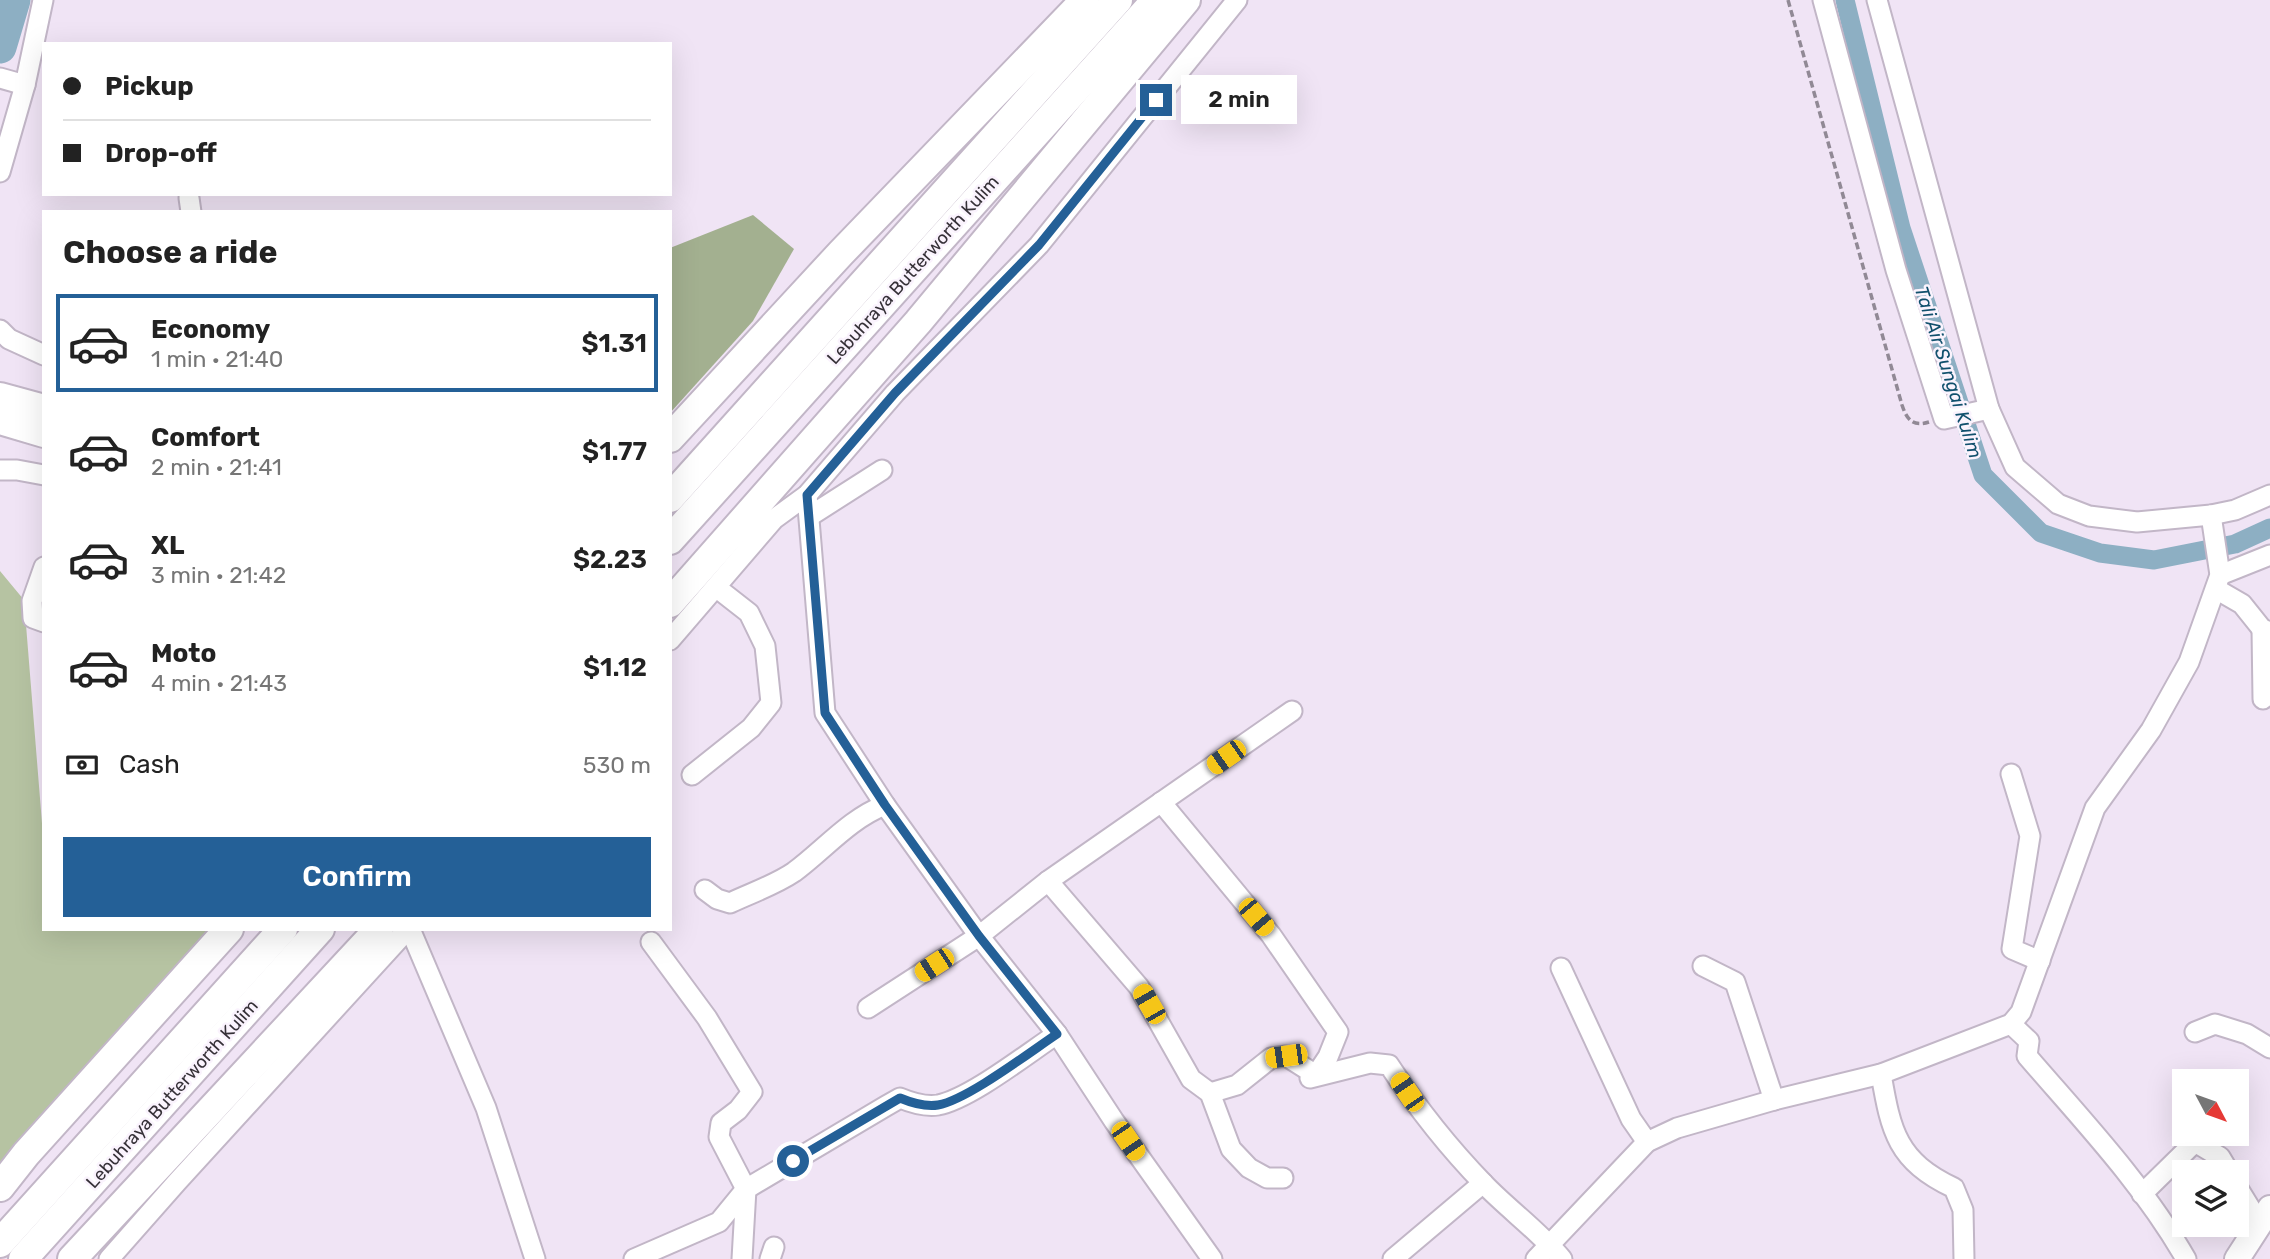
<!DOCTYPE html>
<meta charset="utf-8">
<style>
body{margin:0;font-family:Rubik,sans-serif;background:#f6f6f6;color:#222;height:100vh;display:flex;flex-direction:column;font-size:26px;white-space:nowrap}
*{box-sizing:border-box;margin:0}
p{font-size:23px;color:#767676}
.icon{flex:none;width:38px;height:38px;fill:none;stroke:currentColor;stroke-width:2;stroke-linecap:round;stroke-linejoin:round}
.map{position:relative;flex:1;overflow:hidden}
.panel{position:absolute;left:42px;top:210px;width:630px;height:721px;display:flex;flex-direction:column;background:#fff;border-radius:0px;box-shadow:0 7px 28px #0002}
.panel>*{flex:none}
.guide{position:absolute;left:42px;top:42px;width:630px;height:154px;border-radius:0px;box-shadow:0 7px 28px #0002;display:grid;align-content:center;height:154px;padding:0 21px;background:#fff}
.needle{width:46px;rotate:131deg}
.controls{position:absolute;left:2172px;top:1069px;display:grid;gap:14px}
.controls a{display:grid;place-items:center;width:77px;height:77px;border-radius:0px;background:#fff;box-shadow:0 7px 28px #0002;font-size:35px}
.end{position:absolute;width:32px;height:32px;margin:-16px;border:9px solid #246097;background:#fff;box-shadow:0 0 0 4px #fff}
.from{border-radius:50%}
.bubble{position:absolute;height:49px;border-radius:0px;background:#fff;box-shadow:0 7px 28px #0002;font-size:23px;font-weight:600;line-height:49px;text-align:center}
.car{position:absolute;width:21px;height:42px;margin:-21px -10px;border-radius:9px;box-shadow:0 0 5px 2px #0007;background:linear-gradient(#f5c518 24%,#345 0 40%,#f5c518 0 76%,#345 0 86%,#f5c518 0)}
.guide b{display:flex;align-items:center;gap:24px;height:66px;font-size:26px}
.guide b+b{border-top:2px solid #e0e0e0}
.guide i{width:18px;height:18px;background:#222}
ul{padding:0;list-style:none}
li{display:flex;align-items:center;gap:21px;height:98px;margin:0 14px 10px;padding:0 7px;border:4px solid transparent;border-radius:0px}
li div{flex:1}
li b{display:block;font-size:26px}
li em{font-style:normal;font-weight:600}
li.active{border-color:#246097}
li>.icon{width:63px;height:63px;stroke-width:1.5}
h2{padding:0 21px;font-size:32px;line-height:84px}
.pay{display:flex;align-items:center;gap:18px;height:77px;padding:0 21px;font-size:26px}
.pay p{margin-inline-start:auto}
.button{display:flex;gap:14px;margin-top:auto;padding:14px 21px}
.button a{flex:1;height:80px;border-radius:0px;background:#246097;color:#fff;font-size:28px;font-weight:600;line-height:80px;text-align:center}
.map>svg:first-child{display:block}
</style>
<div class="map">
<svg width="2270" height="1259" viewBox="0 0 2270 1259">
<rect width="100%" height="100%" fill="#f0e4f5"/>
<polygon fill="#b6c3a2" points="0,571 24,600 44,848 44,929 208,929 0,1171"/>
<polygon fill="#a3b090" points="753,215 794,249 753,321 670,413 670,248"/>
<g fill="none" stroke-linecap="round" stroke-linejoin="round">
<polyline stroke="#8dafc3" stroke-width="19" points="1845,0 1901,228 1983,475 2041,533 2100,553 2154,560 2235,544 2270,528"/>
<polyline stroke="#8dafc3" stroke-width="33" points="0,47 14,0"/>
<g stroke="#c2b6c7" stroke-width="23">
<g id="minor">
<polyline points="1823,0 1896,270 1944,419 1989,409"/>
<polyline points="1877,0 1989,409 2015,467 2058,504 2089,516 2137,522 2211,515 2235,510 2270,495"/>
<polyline points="0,78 25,85"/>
<polyline points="0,172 25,85 43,0"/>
<polyline points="189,198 191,212"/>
<polyline points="0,330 9,339 44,355"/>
<polyline points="0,470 17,470 44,475"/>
<polyline points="807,495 825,713 885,805 979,936 1057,1034 1114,1121 1212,1259"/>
<polyline points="810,516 882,470"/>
<polyline points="44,567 32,601 33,618 44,622"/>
<polyline points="2220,575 2270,555"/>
<polyline points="2216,589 2242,604 2262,629 2270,632"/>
<polyline points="2262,629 2263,699"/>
<polyline points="670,640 774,519 807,495 895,393 1039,245 1237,0"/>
<polyline points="2011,774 2030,836 2012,949 2040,961"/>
<polyline points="692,775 751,728 771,703 765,646 749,613 717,588"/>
<polyline points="1161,802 1271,935 1338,1032 1328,1057 1316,1075 1286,1056 1271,1058 1237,1085 1210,1093"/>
<polyline points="1048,881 1139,987 1191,1079 1210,1093 1231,1149 1249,1168 1267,1178 1283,1178"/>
<path d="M 705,890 L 717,899 L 730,903 C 751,893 775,885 794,872 C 824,850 849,819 885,805"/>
<polyline points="410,929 486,1108 535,1259"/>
<polyline points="651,942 707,1018 752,1092 738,1110 721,1123 719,1137 746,1189 742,1259"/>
<polyline points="1703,966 1735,982 1774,1100"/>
<polyline points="1561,968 1631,1119 1647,1142"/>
<polyline points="868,1008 979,936 1048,881 1292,711"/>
<path d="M 2011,1024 L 2029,1041 L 2027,1056 C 2083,1121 2143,1184 2186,1259"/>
<polyline points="2195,1032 2215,1024 2247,1034 2270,1048"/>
<path d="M 1881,1074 C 1891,1132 1897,1161 1954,1188 L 1963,1210 L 1964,1259"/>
<path d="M 1310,1078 L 1370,1063 L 1389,1065 C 1416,1106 1449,1148 1484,1184 C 1509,1210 1539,1231 1562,1259"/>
<polyline points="2236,1185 2260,1224"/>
<polyline points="2142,1194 2195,1142 2220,1157 2229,1172"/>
<polyline points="109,1259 177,1182 408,929"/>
<path d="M 634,1259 L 719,1222 L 746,1189 L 886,1106 L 900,1098 C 912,1103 925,1107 938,1105 C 970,1099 1028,1053 1057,1034"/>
<polyline points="770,1259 774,1247"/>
<polyline points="1393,1259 1483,1183"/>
<polyline points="1536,1259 1647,1142 1677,1128 1774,1100 1881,1074 2011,1024 2021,1012 2095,808 2151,730 2189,662 2220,575 2211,515"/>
</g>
</g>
<g stroke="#c2b6c7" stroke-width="28">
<polyline id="major" points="2237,1259 2270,1208"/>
</g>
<g stroke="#c2b6c7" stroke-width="32">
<g id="highway">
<polyline points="0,397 44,409"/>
<polyline points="0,420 44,433"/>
<polyline points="670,438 841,253 1085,0"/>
<polyline points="670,498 1118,0"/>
<polyline points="670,540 1156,0"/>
<polyline points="670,603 918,322 1186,0"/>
<polyline points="0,1187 26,1154 229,929"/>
<polyline points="0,1243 283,929"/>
<polyline points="23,1259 320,929"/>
<polyline points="72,1259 379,929"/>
</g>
</g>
<path stroke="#918995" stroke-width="3.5" stroke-dasharray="7 3.5" stroke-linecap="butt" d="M 1788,0 L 1902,405 C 1907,420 1913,427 1929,422"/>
<use href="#minor" stroke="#fff" stroke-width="19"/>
<use href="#major" stroke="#fff" stroke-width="24"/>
<use href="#highway" stroke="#fff" stroke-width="28"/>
</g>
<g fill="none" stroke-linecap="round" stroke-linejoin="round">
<path stroke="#246097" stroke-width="9" d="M 793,1161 L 900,1098 C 912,1103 925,1107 938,1105 C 967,1100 1030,1052 1057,1034 L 979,936 L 885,805 L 825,713 L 807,495 L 895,393 L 1039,245 L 1156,100"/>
</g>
<g text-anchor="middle" stroke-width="5" stroke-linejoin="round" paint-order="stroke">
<g font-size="18" fill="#363138" stroke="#faf3fd">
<text transform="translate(913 270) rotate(-48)" y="6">Lebuhraya Butterworth Kulim</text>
<text transform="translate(172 1094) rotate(-48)" y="6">Lebuhraya Butterworth Kulim</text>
</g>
<g font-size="19" font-style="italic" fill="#11506d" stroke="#faf3fd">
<text transform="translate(1949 372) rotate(72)" y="7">Tali Air Sungai Kulim</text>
</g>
</g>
</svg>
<div class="controls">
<a><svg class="needle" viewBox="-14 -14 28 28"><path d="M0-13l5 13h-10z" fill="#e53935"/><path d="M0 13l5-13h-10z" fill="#767676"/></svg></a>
<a><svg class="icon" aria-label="layers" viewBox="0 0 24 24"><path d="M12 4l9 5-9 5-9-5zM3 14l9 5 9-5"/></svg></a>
</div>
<i class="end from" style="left:793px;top:1161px"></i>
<i class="end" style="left:1156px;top:100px"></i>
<div class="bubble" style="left:1181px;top:75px;width:116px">2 min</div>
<i class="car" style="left:1226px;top:757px;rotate:235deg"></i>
<i class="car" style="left:1256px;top:917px;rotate:140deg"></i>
<i class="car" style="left:934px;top:965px;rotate:237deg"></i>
<i class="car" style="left:1149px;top:1004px;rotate:330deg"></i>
<i class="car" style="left:1286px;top:1056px;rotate:262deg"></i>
<i class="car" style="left:1407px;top:1092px;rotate:326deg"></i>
<i class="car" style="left:1128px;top:1141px;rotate:146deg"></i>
<div class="guide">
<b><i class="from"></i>Pickup</b>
<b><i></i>Drop-off</b>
</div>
<section class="panel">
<h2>Choose a ride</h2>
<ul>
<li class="active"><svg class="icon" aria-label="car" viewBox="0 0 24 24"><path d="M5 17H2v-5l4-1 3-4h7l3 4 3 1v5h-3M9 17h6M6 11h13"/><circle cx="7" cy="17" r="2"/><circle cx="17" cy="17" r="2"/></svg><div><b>Economy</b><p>1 min · 21:40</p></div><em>$1.31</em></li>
<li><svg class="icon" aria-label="car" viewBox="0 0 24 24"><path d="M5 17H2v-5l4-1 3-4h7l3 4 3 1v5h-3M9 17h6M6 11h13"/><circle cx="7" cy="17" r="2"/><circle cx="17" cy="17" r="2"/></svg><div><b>Comfort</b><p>2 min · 21:41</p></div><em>$1.77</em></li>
<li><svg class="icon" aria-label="car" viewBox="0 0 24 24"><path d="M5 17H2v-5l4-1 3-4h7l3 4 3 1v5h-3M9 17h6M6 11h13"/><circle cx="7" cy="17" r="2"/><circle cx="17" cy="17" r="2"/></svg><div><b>XL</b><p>3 min · 21:42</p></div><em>$2.23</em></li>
<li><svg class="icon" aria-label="car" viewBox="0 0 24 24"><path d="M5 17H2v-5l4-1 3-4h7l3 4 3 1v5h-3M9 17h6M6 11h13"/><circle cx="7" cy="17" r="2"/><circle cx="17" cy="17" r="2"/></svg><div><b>Moto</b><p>4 min · 21:43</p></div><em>$1.12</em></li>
</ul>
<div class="pay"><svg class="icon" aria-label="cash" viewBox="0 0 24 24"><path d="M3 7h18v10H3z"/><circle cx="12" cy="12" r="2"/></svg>Cash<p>530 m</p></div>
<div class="button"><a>Confirm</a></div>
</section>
</div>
